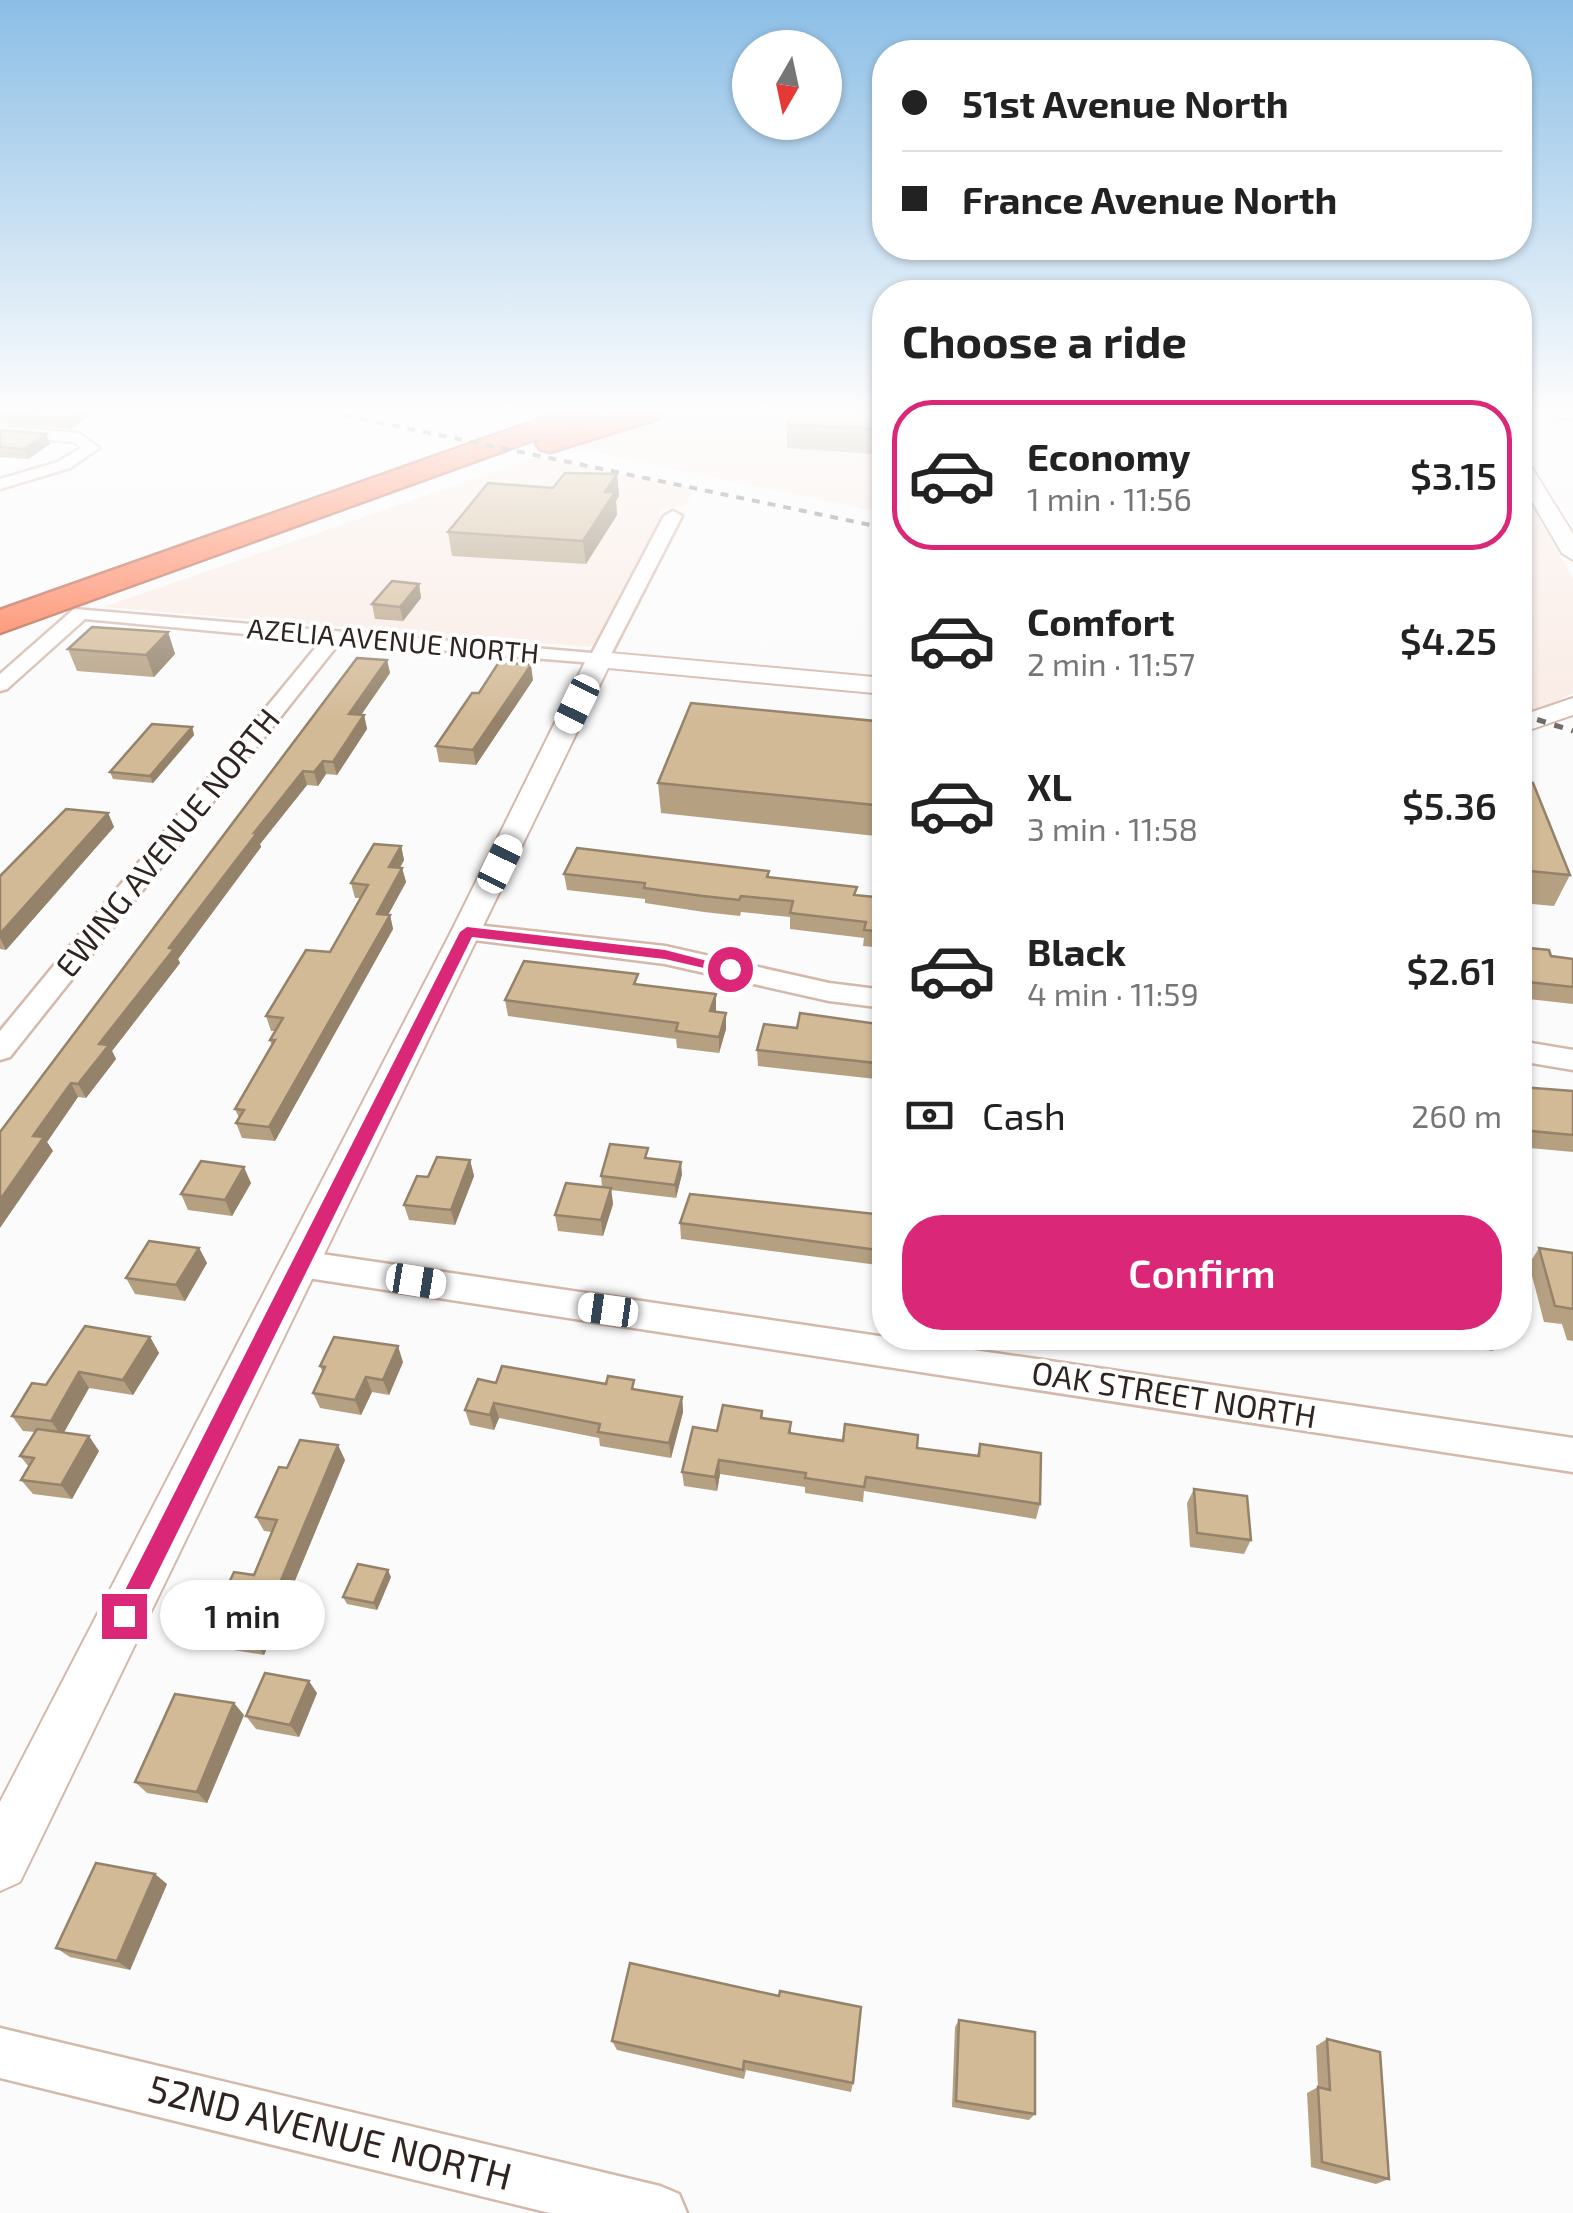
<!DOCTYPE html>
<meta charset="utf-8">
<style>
body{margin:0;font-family:"Exo 2",sans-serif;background:#f2f2f2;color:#222;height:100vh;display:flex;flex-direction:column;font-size:38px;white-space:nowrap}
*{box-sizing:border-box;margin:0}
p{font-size:32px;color:#767676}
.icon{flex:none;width:55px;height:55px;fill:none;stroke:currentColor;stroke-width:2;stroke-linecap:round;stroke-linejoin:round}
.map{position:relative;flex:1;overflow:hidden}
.drawer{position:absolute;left:872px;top:280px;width:660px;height:1070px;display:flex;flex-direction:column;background:#fff;border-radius:40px;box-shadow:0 2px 8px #0004}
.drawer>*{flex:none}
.top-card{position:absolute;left:872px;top:40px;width:660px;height:220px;border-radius:40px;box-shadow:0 2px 8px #0004;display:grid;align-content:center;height:220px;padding:0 30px;background:#fff}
.needle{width:65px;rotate:189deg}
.buttons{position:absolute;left:732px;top:30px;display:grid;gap:20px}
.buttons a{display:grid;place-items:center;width:110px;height:110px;border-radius:50%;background:#fff;box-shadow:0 2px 8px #0004;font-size:50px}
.end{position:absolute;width:45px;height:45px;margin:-22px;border:12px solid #db2777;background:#fff;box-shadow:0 0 0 5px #fff}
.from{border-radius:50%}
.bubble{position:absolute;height:70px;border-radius:35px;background:#fff;box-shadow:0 2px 8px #0004;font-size:32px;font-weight:600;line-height:70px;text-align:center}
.car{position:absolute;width:30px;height:60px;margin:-30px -15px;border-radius:12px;box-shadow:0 0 8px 2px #0007;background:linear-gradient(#fff 24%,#345 0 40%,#fff 0 76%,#345 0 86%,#fff 0)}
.top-card b{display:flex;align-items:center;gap:35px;height:95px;font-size:38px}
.top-card b+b{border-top:2px solid #e0e0e0}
.top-card i{width:25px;height:25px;background:#222}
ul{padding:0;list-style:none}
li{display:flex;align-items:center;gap:30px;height:150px;margin:0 20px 15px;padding:0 10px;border:5px solid transparent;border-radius:40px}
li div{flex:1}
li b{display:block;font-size:38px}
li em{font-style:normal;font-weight:600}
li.active{border-color:#db2777}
li>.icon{width:90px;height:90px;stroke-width:1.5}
h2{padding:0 30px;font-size:45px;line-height:120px}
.pay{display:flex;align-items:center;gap:25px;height:110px;padding:0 30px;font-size:38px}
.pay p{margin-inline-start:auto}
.primary-button{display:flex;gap:20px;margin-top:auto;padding:20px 30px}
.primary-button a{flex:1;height:115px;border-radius:40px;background:#db2777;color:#fff;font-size:40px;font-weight:600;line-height:115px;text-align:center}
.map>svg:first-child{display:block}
</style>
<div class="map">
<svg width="1573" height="2213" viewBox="0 0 1573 2213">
<rect width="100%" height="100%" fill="#fbfbfb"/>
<g fill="#faebe4">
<polygon points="660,412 885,412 885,513 554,444"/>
<polygon points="538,457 693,488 686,506 661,510 659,524 597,643 589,647 103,607"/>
<polygon points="1520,486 1573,578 1573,693 1536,712 1520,707"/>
</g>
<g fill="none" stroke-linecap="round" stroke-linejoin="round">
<g stroke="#d4b8aa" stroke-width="5">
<g id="minor">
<polygon points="1542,412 1573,412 1573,418 1550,417"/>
<polygon points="0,426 79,433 99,448 70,468 0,489 0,479 58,462 81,448 75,442 0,436"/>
<polygon points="673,511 682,516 606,664 340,642 10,1057 0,1060 0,1031 321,641 85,619 7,689 0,691 0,674 74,609 592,653 664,516"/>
<polygon points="467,924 665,946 829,983 885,990 885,1008 829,1001 665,964 458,938 454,932"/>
<polygon points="1520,1041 1573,1050 1573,1070 1520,1061"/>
<polygon points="301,1251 1573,1438 1573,1472 301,1277 289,1273 284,1264 289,1255"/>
<polygon points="0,2028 660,2186 679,2194 687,2213 550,2213 0,2078"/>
</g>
</g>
<g stroke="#d4b8aa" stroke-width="4">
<g id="tertiary">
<polygon points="1520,458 1527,460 1573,534 1573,560 1562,553 1520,481"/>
<polygon points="599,652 885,678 885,694 608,668 20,1882 0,1891 0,1802 451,932 586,660"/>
<polygon points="1573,698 1573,715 1520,733 1520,716"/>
</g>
</g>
<g stroke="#b6593c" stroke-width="5">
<polygon id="motorway" points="560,412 599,412 595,418 555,432 622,412 664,412 660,418 550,452 540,449 536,443 539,438 0,633 0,610"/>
</g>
<use href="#minor" fill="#fff" fill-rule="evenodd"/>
<use href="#tertiary" fill="#fff" fill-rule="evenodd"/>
<use href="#motorway" fill="#ff764c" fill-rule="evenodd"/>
<polyline stroke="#726a67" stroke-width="4" stroke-dasharray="8 8" stroke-linecap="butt" points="329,412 885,528"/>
<polyline stroke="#726a67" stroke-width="5" stroke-dasharray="9 9" stroke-linecap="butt" points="1520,714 1573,731"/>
</g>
<g fill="#b5a082">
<polygon points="0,412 92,414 71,429 0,423"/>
<polygon points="885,412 885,455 787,448 787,424"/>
<polygon points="0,430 46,434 50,444 28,459 0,457"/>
<polygon points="617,474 619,496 616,501 617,515 586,564 452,556 448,532 553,488"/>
<polygon points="419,584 421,598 403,621 375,619 372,604"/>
<polygon points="168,632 175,654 154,677 77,671 68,649"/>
<polygon points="387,660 390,673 361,715 364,715 367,729 337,775 326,774 318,786 307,785 260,844 261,847 178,959 180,963 112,1051 116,1059 86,1098 78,1097 47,1142 53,1151 0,1132"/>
<polygon points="533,680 476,765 439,762 436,746 479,693"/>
<polygon points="885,722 885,837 661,813 658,783"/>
<polygon points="192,727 194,735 153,783 113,779 110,772"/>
<polygon points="1520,782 1570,875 1554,906 1520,903"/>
<polygon points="108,813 114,827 6,950 0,949 0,876"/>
<polygon points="401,846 404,860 400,868 402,868 406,882 388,915 390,915 393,929 275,1141 242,1138 236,1123 239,1118 235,1109 272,1046 270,1040 275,1031 271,1031 266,1016 330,952 360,898 355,898 351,883"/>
<polygon points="769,871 769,877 856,896 885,898 885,948 863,946 864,938 790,929 790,917 741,912 740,916 704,912 645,903 645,899 567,890 564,874"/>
<polygon points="1520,947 1551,956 1573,959 1573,1004 1520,998"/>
<polygon points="716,994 716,1012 726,1029 719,1053 677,1048 676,1039 508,1016 505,1000"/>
<polygon points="885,1025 885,1080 758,1066 757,1050 797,1028"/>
<polygon points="1520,1087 1573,1091 1573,1152 1520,1147"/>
<polygon points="649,1158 682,1174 676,1198 611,1190 613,1204 603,1236 558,1231 555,1215 602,1187 601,1176"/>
<polygon points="470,1160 474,1176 455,1225 409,1220 404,1205 428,1177"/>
<polygon points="251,1183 232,1216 188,1210 181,1194"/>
<polygon points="885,1215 885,1266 681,1239 680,1223"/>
<polygon points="199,1248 207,1263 185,1301 135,1294 126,1278"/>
<polygon points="1539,1248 1573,1253 1573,1341 1567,1340 1562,1324 1544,1322 1529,1264"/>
<polygon points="150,1337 159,1353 133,1395 89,1388 63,1433 99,1451 72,1499 33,1494 21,1480 29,1467 20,1456 35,1432 23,1431 12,1416 46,1385"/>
<polygon points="1424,1338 1502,1338 1493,1351 1425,1341"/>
<polygon points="403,1362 389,1395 372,1392 361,1415 320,1408 313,1393 323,1373 320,1366"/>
<polygon points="496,1383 636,1390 682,1397 683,1412 671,1458 600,1446 599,1438 499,1418 494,1430 470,1425 465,1410"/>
<polygon points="762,1411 763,1418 791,1422 791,1433 977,1455 980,1444 1040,1504 1036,1519 864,1491 863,1502 805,1493 805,1487 720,1474 717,1491 684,1486 682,1472"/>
<polygon points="345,1460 264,1655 215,1647 205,1634 254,1575 272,1532 264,1531 256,1517 287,1468"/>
<polygon points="1194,1489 1251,1540 1244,1554 1190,1547 1187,1503"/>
<polygon points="391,1577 377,1610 347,1604 343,1597"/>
<polygon points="317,1693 299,1737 256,1729 246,1716"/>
<polygon points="244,1715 207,1803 147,1793 135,1782"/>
<polygon points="167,1884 130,1970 70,1957 56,1948"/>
<polygon points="779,1996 853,2083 851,2092 746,2070 744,2079 617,2050 612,2041"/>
<polygon points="959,2020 1035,2114 1029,2120 952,2107 955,2027"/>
<polygon points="1327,2039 1389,2179 1376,2184 1311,2167 1307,2093 1318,2087 1316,2046"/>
</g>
<g fill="#94826a">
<polygon points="78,412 92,412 92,414 71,429 68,419"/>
<polygon points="46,434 50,444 28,459 24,449"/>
<polygon points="617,474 619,496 616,501 617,515 586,564 583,541 605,492"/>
<polygon points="419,584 421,598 403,621 400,607"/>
<polygon points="168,632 175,654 154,677 146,655"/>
<polygon points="387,660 390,673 352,728 349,714"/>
<polygon points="531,665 533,680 476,765 473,750"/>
<polygon points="364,715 367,729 337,775 333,762"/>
<polygon points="192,727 194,735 153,783 150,776"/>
<polygon points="323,761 326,774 318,786 314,772"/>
<polygon points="303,771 307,785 260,844 261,847 178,959 180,963 112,1051 116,1059 86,1098 78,1084 99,1044 254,833"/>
<polygon points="108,813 114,827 6,950 0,938 0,934"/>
<polygon points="401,846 404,860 392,881 389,867"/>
<polygon points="402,868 406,882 381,928 377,914"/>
<polygon points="390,915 393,929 275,1141 269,1127"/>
<polygon points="716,994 716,1010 711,1027 710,1011"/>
<polygon points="726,1013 726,1029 719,1053 719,1037"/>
<polygon points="71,1083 78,1097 47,1142 53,1151 0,1228 0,1200 33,1136"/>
<polygon points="470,1160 474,1176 455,1225 451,1210"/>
<polygon points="681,1162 682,1174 676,1198 675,1185"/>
<polygon points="244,1167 251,1183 232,1216 225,1200"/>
<polygon points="611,1188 613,1204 603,1236 601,1220"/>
<polygon points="199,1248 207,1263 185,1301 176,1285"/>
<polygon points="150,1337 159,1353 133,1395 123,1380"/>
<polygon points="398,1346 403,1362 389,1395 383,1380"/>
<polygon points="79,1372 89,1388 62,1436 51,1421"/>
<polygon points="366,1377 372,1392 361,1415 355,1400"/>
<polygon points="682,1397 683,1412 671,1458 669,1443"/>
<polygon points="494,1403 499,1418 494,1430 490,1415"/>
<polygon points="89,1436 99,1451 72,1499 61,1485"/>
<polygon points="338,1445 345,1460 264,1655 255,1642"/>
<polygon points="719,1460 720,1474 717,1491 715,1477"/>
<polygon points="388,1570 391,1577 377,1610 374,1603"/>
<polygon points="309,1681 317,1693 299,1737 290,1725"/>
<polygon points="234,1703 244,1715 207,1803 197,1792"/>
<polygon points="155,1874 167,1884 130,1970 117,1961"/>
</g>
<g fill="#d3ba97" stroke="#94826a" stroke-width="2.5">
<polygon points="0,412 78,412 68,419 0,414"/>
<polygon points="793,412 885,412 885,430 787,424"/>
<polygon points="0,430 46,434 24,449 0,447"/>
<polygon points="565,473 617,474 605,492 615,492 583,541 448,532 488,483 553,488"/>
<polygon points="392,581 419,584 400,607 372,604"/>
<polygon points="92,627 168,632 146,655 68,649"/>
<polygon points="357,658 387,660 349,714 364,715 333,762 323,761 314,772 303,771 254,833 257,833 169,948 174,949 99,1044 109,1045 78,1084 71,1083 33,1136 44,1137 0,1200 0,1132"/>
<polygon points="499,662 531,665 473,750 436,746 472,693 479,693"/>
<polygon points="691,703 885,722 885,806 658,783"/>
<polygon points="152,724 192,727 150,776 110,772"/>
<polygon points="1520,782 1533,783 1570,875 1520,870"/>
<polygon points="66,809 108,813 0,934 0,876"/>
<polygon points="374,844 401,846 389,867 402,868 377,914 390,915 269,1127 236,1123 244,1110 235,1109 275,1040 270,1040 283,1018 266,1016 306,950 330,952 368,885 351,883"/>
<polygon points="577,848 769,871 767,877 857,887 854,895 885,898 885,932 864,930 866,922 790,913 793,901 741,896 739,900 703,896 644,888 645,883 564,874"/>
<polygon points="1520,947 1549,950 1551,956 1573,959 1573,987 1520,981"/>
<polygon points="524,961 638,974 634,984 716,994 710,1011 726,1013 719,1037 676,1031 678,1023 505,1000"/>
<polygon points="800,1013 885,1025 885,1064 757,1050 764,1024 797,1028"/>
<polygon points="1520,1087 1573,1091 1573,1135 1520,1130"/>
<polygon points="610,1144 648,1148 645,1158 681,1162 675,1185 601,1176"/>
<polygon points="437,1157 470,1160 451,1210 404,1205 417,1176 428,1177"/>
<polygon points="201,1161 244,1167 225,1200 181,1194"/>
<polygon points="566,1183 611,1188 601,1220 555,1215"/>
<polygon points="690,1194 885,1215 885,1251 680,1223"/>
<polygon points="149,1241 199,1248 176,1285 126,1278"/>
<polygon points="1539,1248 1573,1253 1573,1309 1555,1306"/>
<polygon points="85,1326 150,1337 123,1380 79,1372 51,1421 12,1416 32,1383 46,1385"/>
<polygon points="334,1337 398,1346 383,1380 366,1377 355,1400 313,1393 325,1367 320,1366"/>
<polygon points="502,1366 606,1384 608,1376 634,1380 632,1389 682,1397 669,1443 598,1432 600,1424 494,1403 490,1415 465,1410 478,1379 496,1383"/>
<polygon points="723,1405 762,1411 761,1418 791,1422 789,1433 843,1441 845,1424 918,1435 917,1448 979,1456 980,1444 1041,1453 1040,1504 866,1477 864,1487 805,1478 806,1473 719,1460 715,1477 682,1472 693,1427 717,1431"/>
<polygon points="37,1429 89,1436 61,1485 21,1480 34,1458 20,1456"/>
<polygon points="300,1440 338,1445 255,1642 205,1634 234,1572 254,1575 277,1520 256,1517 279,1467 287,1468"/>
<polygon points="1194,1489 1247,1496 1251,1540 1197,1533"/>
<polygon points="358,1564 388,1570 374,1603 343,1597"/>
<polygon points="265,1673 309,1681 290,1725 246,1716"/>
<polygon points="175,1694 234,1703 197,1792 135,1782"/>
<polygon points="96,1863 155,1874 117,1961 56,1948"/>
<polygon points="630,1963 779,1996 780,1991 861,2007 853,2083 744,2061 743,2070 612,2041"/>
<polygon points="959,2020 1035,2032 1035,2114 956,2101"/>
<polygon points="1327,2039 1380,2052 1389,2179 1322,2162 1318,2087 1330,2090"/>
</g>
<linearGradient id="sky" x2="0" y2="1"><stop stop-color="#8bbee6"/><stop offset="0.57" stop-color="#fdfdfd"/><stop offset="1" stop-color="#fdfdfd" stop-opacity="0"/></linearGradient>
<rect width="1573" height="721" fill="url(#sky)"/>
<polygon fill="#db2777" points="467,927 665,950 738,969 730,974 665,959 472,937 132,1624 124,1627 116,1624 113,1616 116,1608 460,932"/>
<g text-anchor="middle" stroke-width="8" stroke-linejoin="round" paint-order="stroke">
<g font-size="28" fill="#2f241f" stroke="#fff">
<text transform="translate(393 641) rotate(5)" y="10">AZELIA AVENUE NORTH</text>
</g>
<g font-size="32" fill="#2f241f" stroke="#fff">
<text transform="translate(168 843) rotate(-51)" y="11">EWING AVENUE NORTH</text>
<text transform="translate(1174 1395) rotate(9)" y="11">OAK STREET NORTH</text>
</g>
<g font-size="38" fill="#2f241f" stroke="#fff">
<text transform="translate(330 2133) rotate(14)" y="13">52ND AVENUE NORTH</text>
</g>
</g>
</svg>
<div class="buttons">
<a><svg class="needle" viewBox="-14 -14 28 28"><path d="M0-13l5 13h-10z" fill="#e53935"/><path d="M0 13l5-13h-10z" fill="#767676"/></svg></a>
</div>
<i class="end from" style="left:730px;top:969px"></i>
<i class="end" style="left:124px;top:1616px"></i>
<div class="bubble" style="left:160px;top:1580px;width:165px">1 min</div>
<i class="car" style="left:577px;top:704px;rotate:206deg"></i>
<i class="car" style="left:500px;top:864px;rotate:26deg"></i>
<i class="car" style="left:416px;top:1281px;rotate:99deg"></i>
<i class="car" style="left:608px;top:1310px;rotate:278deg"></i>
<div class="top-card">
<b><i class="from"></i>51st Avenue North</b>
<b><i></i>France Avenue North</b>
</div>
<section class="drawer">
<h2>Choose a ride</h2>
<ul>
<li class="active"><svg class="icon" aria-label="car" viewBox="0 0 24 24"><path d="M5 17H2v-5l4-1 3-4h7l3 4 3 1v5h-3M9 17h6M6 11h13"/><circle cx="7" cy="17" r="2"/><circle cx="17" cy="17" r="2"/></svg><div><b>Economy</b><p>1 min · 11:56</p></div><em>$3.15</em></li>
<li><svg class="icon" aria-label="car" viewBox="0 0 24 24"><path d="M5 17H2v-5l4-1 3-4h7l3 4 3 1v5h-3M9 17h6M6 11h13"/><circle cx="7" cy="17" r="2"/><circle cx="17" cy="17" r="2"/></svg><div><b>Comfort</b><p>2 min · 11:57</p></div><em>$4.25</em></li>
<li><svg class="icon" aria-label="car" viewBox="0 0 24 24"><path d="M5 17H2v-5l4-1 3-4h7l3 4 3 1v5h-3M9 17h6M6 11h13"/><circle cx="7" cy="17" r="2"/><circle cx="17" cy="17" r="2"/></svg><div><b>XL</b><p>3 min · 11:58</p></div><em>$5.36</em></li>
<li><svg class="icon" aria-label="car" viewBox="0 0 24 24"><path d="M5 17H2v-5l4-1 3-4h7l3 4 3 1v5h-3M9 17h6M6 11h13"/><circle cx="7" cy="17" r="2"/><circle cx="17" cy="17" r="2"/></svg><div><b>Black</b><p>4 min · 11:59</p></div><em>$2.61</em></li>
</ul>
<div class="pay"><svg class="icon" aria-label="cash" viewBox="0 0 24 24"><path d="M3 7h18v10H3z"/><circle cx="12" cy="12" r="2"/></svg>Cash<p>260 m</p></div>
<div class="primary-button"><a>Confirm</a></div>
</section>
</div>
